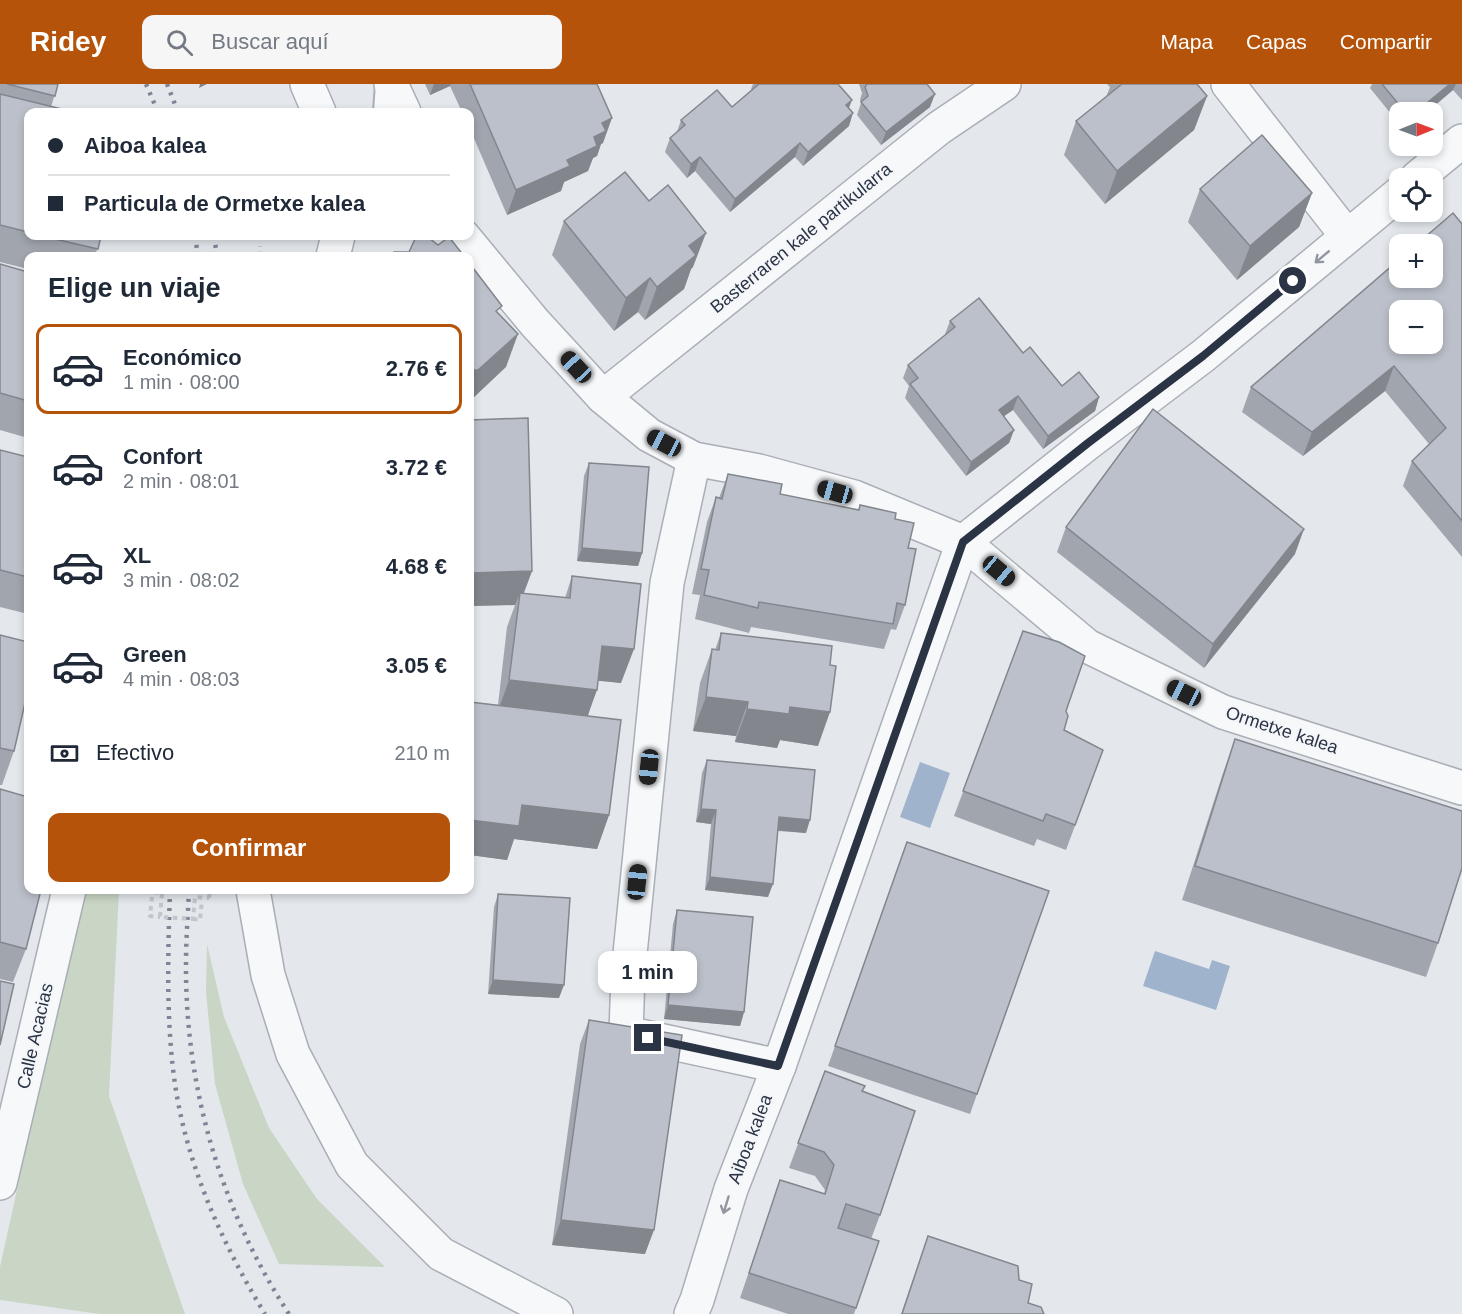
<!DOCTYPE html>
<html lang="es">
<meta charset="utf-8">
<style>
body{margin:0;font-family:Arial,sans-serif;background:#f6f6f7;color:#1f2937;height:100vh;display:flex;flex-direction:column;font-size:22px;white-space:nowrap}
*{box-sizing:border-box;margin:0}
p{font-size:20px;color:#747a83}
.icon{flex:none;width:33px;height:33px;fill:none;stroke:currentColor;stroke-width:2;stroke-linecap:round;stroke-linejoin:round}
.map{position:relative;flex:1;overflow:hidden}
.drawer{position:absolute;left:24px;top:168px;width:450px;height:642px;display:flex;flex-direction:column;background:#fff;border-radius:12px;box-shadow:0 3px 9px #0003}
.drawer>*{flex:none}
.hud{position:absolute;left:24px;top:24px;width:450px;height:132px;border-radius:12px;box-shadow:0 3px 9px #0003;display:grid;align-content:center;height:132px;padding:0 24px;background:#fff}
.needle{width:39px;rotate:89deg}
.tools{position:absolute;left:1389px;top:18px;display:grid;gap:12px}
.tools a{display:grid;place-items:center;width:54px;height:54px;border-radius:12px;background:#fff;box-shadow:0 3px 9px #0003;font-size:30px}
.end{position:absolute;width:27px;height:27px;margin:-14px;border:8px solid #2b3445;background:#fff;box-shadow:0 0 0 3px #fff}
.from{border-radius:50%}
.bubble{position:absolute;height:42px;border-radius:12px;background:#fff;box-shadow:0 3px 9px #0003;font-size:20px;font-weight:600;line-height:42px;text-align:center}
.car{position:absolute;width:18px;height:36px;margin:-18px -9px;border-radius:8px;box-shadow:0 0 4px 2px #0007;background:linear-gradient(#222 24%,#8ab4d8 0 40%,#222 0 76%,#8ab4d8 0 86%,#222 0)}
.hud b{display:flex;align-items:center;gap:21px;height:57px;font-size:22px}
.hud b+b{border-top:2px solid #e0e1e3}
.hud i{width:15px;height:15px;background:#1f2937}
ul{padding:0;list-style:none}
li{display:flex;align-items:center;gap:18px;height:90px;margin:0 12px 9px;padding:0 12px;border:3px solid transparent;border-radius:12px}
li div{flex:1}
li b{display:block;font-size:22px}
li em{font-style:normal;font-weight:600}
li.on{border-color:#b45309}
li>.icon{width:54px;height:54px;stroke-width:1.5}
h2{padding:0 24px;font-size:27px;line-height:72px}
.pay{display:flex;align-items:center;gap:15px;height:66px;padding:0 24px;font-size:22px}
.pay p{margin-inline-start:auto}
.cta{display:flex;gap:12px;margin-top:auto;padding:12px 24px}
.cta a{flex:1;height:69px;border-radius:12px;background:#b45309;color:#fff;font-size:24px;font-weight:600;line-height:69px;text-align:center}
header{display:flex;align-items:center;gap:36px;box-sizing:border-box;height:84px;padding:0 30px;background:#b45309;color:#fff}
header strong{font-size:28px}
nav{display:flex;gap:33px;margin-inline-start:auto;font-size:21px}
.search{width:420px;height:54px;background:#f6f6f7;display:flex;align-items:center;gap:15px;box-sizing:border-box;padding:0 21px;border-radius:12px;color:#747a83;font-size:22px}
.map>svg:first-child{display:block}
</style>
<header>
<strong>Ridey</strong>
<div class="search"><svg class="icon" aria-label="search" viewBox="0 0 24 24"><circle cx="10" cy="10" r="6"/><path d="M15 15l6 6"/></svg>Buscar aquí</div>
<nav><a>Mapa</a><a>Capas</a><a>Compartir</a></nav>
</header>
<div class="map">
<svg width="1462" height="1230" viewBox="0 0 1462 1230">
<rect width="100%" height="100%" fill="#e4e7ec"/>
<g fill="#c9d6c5">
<polygon points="83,806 119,806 109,1012 185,1230 100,1230 0,1216 0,1183"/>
<polygon points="207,860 224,933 269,1044 317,1115 385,1183 279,1180 243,1100 215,1000 206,908"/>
</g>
<g fill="#9fb4cc">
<polygon points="920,678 950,689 930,744 900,733"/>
<polygon points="1155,867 1209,885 1212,876 1230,882 1216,926 1143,902"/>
</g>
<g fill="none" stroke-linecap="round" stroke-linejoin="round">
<g stroke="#a9aeb7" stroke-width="20">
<polyline id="lane" points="382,28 384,0"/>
</g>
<g stroke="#a9aeb7" stroke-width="36">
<g id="street">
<polyline points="307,0 319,28"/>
<polyline points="391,0 404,28"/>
<polyline points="1228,0 1347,152"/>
<polyline points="1417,94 1462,57"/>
<polyline points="463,152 535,239 603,313 649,351 694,375 759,387 854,413 963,458 1087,562 1223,628 1462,704"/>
<polyline points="333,172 338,152"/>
<polyline points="603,313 939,44 1004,0"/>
<polyline points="694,375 667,499 628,890 626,949 779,982"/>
<polyline points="253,806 268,891 293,970 352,1081 441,1170 556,1230"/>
<polyline points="0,1099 69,806"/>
<polyline points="691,1230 697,1216 731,1105 779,982 963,458 1088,359 1203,272 1400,109"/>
</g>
</g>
<g stroke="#c2c5cb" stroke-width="4" stroke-dasharray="4.5 4.5" stroke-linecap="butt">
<polyline points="260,172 260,162"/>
<polyline points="145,808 145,806"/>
<polyline points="152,813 150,832 160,833"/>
<polyline points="209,814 210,806"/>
<polyline points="193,835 200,836 202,816"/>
</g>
<use href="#lane" stroke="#f7f8fa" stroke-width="16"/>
<use href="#street" stroke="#f7f8fa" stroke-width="33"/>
<g stroke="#7d8696" stroke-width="4.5" stroke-dasharray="3 6" stroke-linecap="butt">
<polyline points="146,0 158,28"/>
<polyline points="167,0 178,28"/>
<polyline points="195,152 198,172"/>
<polyline points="214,152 217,172"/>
<path d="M 170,806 C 168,868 166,931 174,993 C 185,1077 221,1158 265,1230"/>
<path d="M 189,806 C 188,830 186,854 186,879 C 185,1004 221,1126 289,1230"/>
</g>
<polyline stroke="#c2c5cb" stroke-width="4" stroke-dasharray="4.5 4.5" stroke-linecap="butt" points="145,808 162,809 160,833 193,835 195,813 209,814"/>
</g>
<g fill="#a1a5ae">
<polygon points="0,0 58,0 51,23 28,28 28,152 101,152 95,172 28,172 28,185 0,178"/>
<polygon points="425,0 597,0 603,59 601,60 597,72 593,74 588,87 564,98 561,107 507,131 470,45 470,28 462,28 450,2 430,11"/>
<polygon points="753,0 838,0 849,24 849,42 803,82 795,73 730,128 695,87 687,94 665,68 670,54 677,48 681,36 732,23 752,6 751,5"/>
<polygon points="859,0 927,0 930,23 881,61 857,31 861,19 860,16 862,9"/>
<polygon points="1107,0 1197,0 1207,12 1194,46 1105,120 1064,71 1076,37 1106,13 1110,3"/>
<polygon points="1372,0 1462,0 1462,16 1453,6 1427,28 1400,28 1400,41 1370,4"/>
<polygon points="1200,105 1312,109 1299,143 1237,196 1188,138"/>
<polygon points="564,137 693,183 691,185 684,205 645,236 638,228 614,247 552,171"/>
<polygon points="1462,140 1462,473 1403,402 1412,377 1429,360 1385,307 1303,372 1242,328 1251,303"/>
<polygon points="0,180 28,188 28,354 0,346"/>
<polygon points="950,237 1023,269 1062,302 1099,313 1095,327 1043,365 1013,326 1004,332 1014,346 1009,359 966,392 905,314 909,302 903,294 908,281 946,251 945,250"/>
<polygon points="470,336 532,487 524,509 565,514 572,492 621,599 598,596 588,632 609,731 597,765 514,755 507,776 470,771 470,618 498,621 507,543 515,521 470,522"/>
<polygon points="0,366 28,373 28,530 0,523"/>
<polygon points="589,379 642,469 638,482 577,477 584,392"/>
<polygon points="728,390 780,410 858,426 860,421 895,435 908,464 905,521 896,546 891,545 884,565 751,543 749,549 695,535 700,511 692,510 707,438 716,413 719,414"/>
<polygon points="1066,443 1295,470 1204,584 1057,468"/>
<polygon points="1023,547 1066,627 1064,646 1103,666 1066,766 1037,755 1034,762 954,732"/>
<polygon points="721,549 818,662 780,656 777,664 735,658 736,652 693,647 700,599 712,565 715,566"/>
<polygon points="0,551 14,667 2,701 0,701"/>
<polygon points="1235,655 1438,859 1426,893 1182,816 1223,689"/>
<polygon points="707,676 806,749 778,747 768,813 705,806 711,740 696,738 702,689"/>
<polygon points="0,705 26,865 13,898 0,895"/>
<polygon points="907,758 1049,807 970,1030 828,982"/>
<polygon points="498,810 559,914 488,910 494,823"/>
<polygon points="677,826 744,928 740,942 664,935 673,840"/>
<polygon points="589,936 645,1170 552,1161 580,960"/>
<polygon points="825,987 863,1007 880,1131 871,1155 879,1157 854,1230 788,1230 740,1214 780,1096 824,1110 825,1106 815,1092 789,1084"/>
<polygon points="928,1152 1019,1196 1028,1219 1044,1230 901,1230"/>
</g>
<g fill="#83868d">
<polygon points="200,0 207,0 199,4"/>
<polygon points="434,0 451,0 450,2 430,11"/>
<polygon points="1450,0 1456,0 1453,6 1427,28 1416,28"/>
<polygon points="935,10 930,23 881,61 886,48"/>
<polygon points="1207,12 1194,46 1105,120 1117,87"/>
<polygon points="852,16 847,29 846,21"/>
<polygon points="853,29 849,42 803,82 808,68"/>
<polygon points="612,34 603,59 601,60 597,72 593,74 588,87 564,98 561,107 507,131 516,106 567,76 594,53 602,39"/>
<polygon points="800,59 795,73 730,128 735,115"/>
<polygon points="700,73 695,87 687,94 691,80"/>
<polygon points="1312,109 1299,143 1237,196 1250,162"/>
<polygon points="706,149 693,183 691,185 684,205 645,236 657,203 689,162"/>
<polygon points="650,194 638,228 614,247 626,214"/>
<polygon points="518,250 506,283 470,317 470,286"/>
<polygon points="1394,282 1385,307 1303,372 1312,348"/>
<polygon points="1018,312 1013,326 994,339 999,326"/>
<polygon points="1099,313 1095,327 1043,365 1048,352"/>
<polygon points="1014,346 1009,359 966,392 971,378"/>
<polygon points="1304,445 1295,470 1204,584 1213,560"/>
<polygon points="582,464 642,469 638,482 577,477"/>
<polygon points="532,487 519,521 520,509 515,521 470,522 470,489"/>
<polygon points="602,562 634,565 621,599 590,596"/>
<polygon points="509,596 597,606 585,639 497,630"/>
<polygon points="706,613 748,618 736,652 693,647"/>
<polygon points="790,623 830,628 818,662 780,656 777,664 735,658 747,625"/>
<polygon points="522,721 609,731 597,765 514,755 507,776 470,771 470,736"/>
<polygon points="701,725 716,726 711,740 696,738"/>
<polygon points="779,733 810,736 806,749 774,746"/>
<polygon points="710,793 773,800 768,813 705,806"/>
<polygon points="493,896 564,901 559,914 488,910"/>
<polygon points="668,921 744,928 740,942 664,935"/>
<polygon points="561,1136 654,1146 645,1170 552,1161"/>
</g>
<g fill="#bbc0ca" stroke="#83868d" stroke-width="1.5" fill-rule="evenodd">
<polygon points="7,0 58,0 55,12"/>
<polygon points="470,0 597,0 612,34 602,39 606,47 594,53 597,62 567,76 570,82 516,106"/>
<polygon points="759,0 838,0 852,16 846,21 853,29 808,68 800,59 735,115 700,73 691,80 670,54 685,41 681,36 717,6 732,23"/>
<polygon points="867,0 927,0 935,10 886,48 861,18 868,12 865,3"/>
<polygon points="1122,0 1197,0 1207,12 1117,87 1076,37"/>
<polygon points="1382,0 1450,0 1416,28 1405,28"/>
<polygon points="0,10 74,28 28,28 28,148 0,141"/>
<polygon points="1262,51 1312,109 1250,162 1200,105"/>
<polygon points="625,88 649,117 668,101 706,149 689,162 696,171 657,203 650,194 626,214 564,137"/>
<path d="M 1453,129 L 1462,140 L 1462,437 L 1412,377 L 1446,344 L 1394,282 L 1312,348 L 1251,303 L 1400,175 L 1400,194 L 1432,194 L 1432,160 L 1417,160 ZM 1400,226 L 1432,226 L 1432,260 L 1400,260 Z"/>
<polygon points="42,152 101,152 98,165"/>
<polygon points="449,153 464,172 393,172 394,168 409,168 415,155 429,154 438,161"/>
<polygon points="0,180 28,188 28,317 0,309"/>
<polygon points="470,180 502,222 496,227 518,250 478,286 470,286"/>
<polygon points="979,214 1023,269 1030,263 1062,302 1079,288 1099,313 1048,352 1018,312 999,326 1014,346 971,378 910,300 918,294 908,281 955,243 950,237"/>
<polygon points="1153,325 1304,445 1213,560 1066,443"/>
<polygon points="528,334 532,487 470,489 470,336"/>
<polygon points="0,366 28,373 28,493 0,486"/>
<polygon points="589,379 649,383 642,469 582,464"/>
<polygon points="728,390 782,400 780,410 859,426 860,421 896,429 895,435 914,439 908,464 916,465 905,521 897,519 893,540 759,518 758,524 704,511 709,486 701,485 716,413 722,415"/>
<polygon points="572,492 641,500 634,565 602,562 597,606 509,596 520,509 570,514"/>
<polygon points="1023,547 1059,558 1085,572 1066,627 1068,632 1064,646 1103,666 1075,741 1046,730 1043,737 963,707"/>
<polygon points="721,549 832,562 830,581 836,582 830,628 790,623 789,630 747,625 748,618 706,613 712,565 719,566"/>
<polygon points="0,551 28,558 28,606 14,667 0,664"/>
<polygon points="470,618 621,636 609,731 522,721 519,742 470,736"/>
<polygon points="1235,655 1462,727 1462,784 1438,859 1195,782"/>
<polygon points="707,676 815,686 810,736 779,733 773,800 710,793 716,726 701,725"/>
<polygon points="0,705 28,713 28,806 41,806 26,865 0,858"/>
<polygon points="907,758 1049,807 977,1010 835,962"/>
<polygon points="498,810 570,814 564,901 493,896"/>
<polygon points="677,826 753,833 744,928 668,921"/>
<polygon points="0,897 14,900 0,961"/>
<polygon points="589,936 682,951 654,1146 561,1136"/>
<polygon points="825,987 865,1002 862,1007 915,1027 880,1131 846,1120 838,1144 879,1157 856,1224 749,1189 780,1096 825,1110 834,1081 824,1068 798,1059"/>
<polygon points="928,1152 1018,1182 1019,1196 1032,1200 1028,1219 1041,1223 1044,1230 902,1230"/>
</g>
<defs><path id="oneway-shaft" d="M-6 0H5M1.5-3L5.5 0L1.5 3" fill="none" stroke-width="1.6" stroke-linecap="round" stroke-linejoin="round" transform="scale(1.5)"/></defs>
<g stroke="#9196a0">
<use href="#oneway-shaft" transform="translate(1322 173) rotate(140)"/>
<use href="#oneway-shaft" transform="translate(726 1121) rotate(107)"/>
</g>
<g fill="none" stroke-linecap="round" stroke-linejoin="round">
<polyline stroke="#2b3445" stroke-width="8" points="648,954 778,982 963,458 1088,359 1203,272 1293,197"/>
</g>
<g text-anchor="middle" stroke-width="4.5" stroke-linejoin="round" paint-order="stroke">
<g font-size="18" fill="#2b3445" stroke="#f4f6f9">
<text transform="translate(801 154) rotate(-39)" y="6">Basterraren kale partikularra</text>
<text transform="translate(1282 646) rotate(18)" y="6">Ormetxe kalea</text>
<text transform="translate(35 952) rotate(-77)" y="6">Calle Acacias</text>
<text transform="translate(750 1055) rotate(-69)" y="6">Aiboa kalea</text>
</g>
</g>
</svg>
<div class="tools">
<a><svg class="needle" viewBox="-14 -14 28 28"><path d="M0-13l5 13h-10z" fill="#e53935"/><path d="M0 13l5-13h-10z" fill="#747a83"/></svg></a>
<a><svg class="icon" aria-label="locate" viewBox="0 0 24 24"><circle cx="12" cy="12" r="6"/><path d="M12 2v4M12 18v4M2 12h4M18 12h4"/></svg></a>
<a>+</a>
<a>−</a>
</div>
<i class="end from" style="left:1293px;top:197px"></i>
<i class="end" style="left:648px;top:954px"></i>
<div class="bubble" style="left:598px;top:867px;width:99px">1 min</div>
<i class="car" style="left:576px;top:283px;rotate:317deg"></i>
<i class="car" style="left:664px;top:359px;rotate:298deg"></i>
<i class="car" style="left:835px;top:408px;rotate:286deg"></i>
<i class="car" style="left:999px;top:487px;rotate:130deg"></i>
<i class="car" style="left:1184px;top:609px;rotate:296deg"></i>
<i class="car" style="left:649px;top:683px;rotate:186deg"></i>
<i class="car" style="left:637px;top:798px;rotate:6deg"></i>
<div class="hud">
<b><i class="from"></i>Aiboa kalea</b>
<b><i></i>Particula de Ormetxe kalea</b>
</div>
<section class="drawer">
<h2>Elige un viaje</h2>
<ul>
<li class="on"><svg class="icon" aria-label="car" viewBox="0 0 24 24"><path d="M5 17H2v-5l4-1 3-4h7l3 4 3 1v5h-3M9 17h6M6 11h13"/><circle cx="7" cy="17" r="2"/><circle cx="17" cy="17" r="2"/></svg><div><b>Económico</b><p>1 min · 08:00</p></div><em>2.76 €</em></li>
<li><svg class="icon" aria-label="car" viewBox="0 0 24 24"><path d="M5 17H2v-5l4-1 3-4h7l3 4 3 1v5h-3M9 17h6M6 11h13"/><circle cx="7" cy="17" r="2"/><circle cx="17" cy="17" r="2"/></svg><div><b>Confort</b><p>2 min · 08:01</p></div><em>3.72 €</em></li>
<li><svg class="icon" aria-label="car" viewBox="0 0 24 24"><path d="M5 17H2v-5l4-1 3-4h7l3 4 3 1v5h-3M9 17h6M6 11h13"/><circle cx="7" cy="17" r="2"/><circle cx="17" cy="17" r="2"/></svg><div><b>XL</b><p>3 min · 08:02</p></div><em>4.68 €</em></li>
<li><svg class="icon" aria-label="car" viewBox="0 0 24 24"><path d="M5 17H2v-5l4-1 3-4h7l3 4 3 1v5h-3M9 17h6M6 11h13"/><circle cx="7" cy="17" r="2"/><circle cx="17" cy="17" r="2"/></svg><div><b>Green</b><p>4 min · 08:03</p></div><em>3.05 €</em></li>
</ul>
<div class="pay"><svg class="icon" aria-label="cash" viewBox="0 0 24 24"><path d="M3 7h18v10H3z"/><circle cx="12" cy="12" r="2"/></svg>Efectivo<p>210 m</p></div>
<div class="cta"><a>Confirmar</a></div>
</section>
</div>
